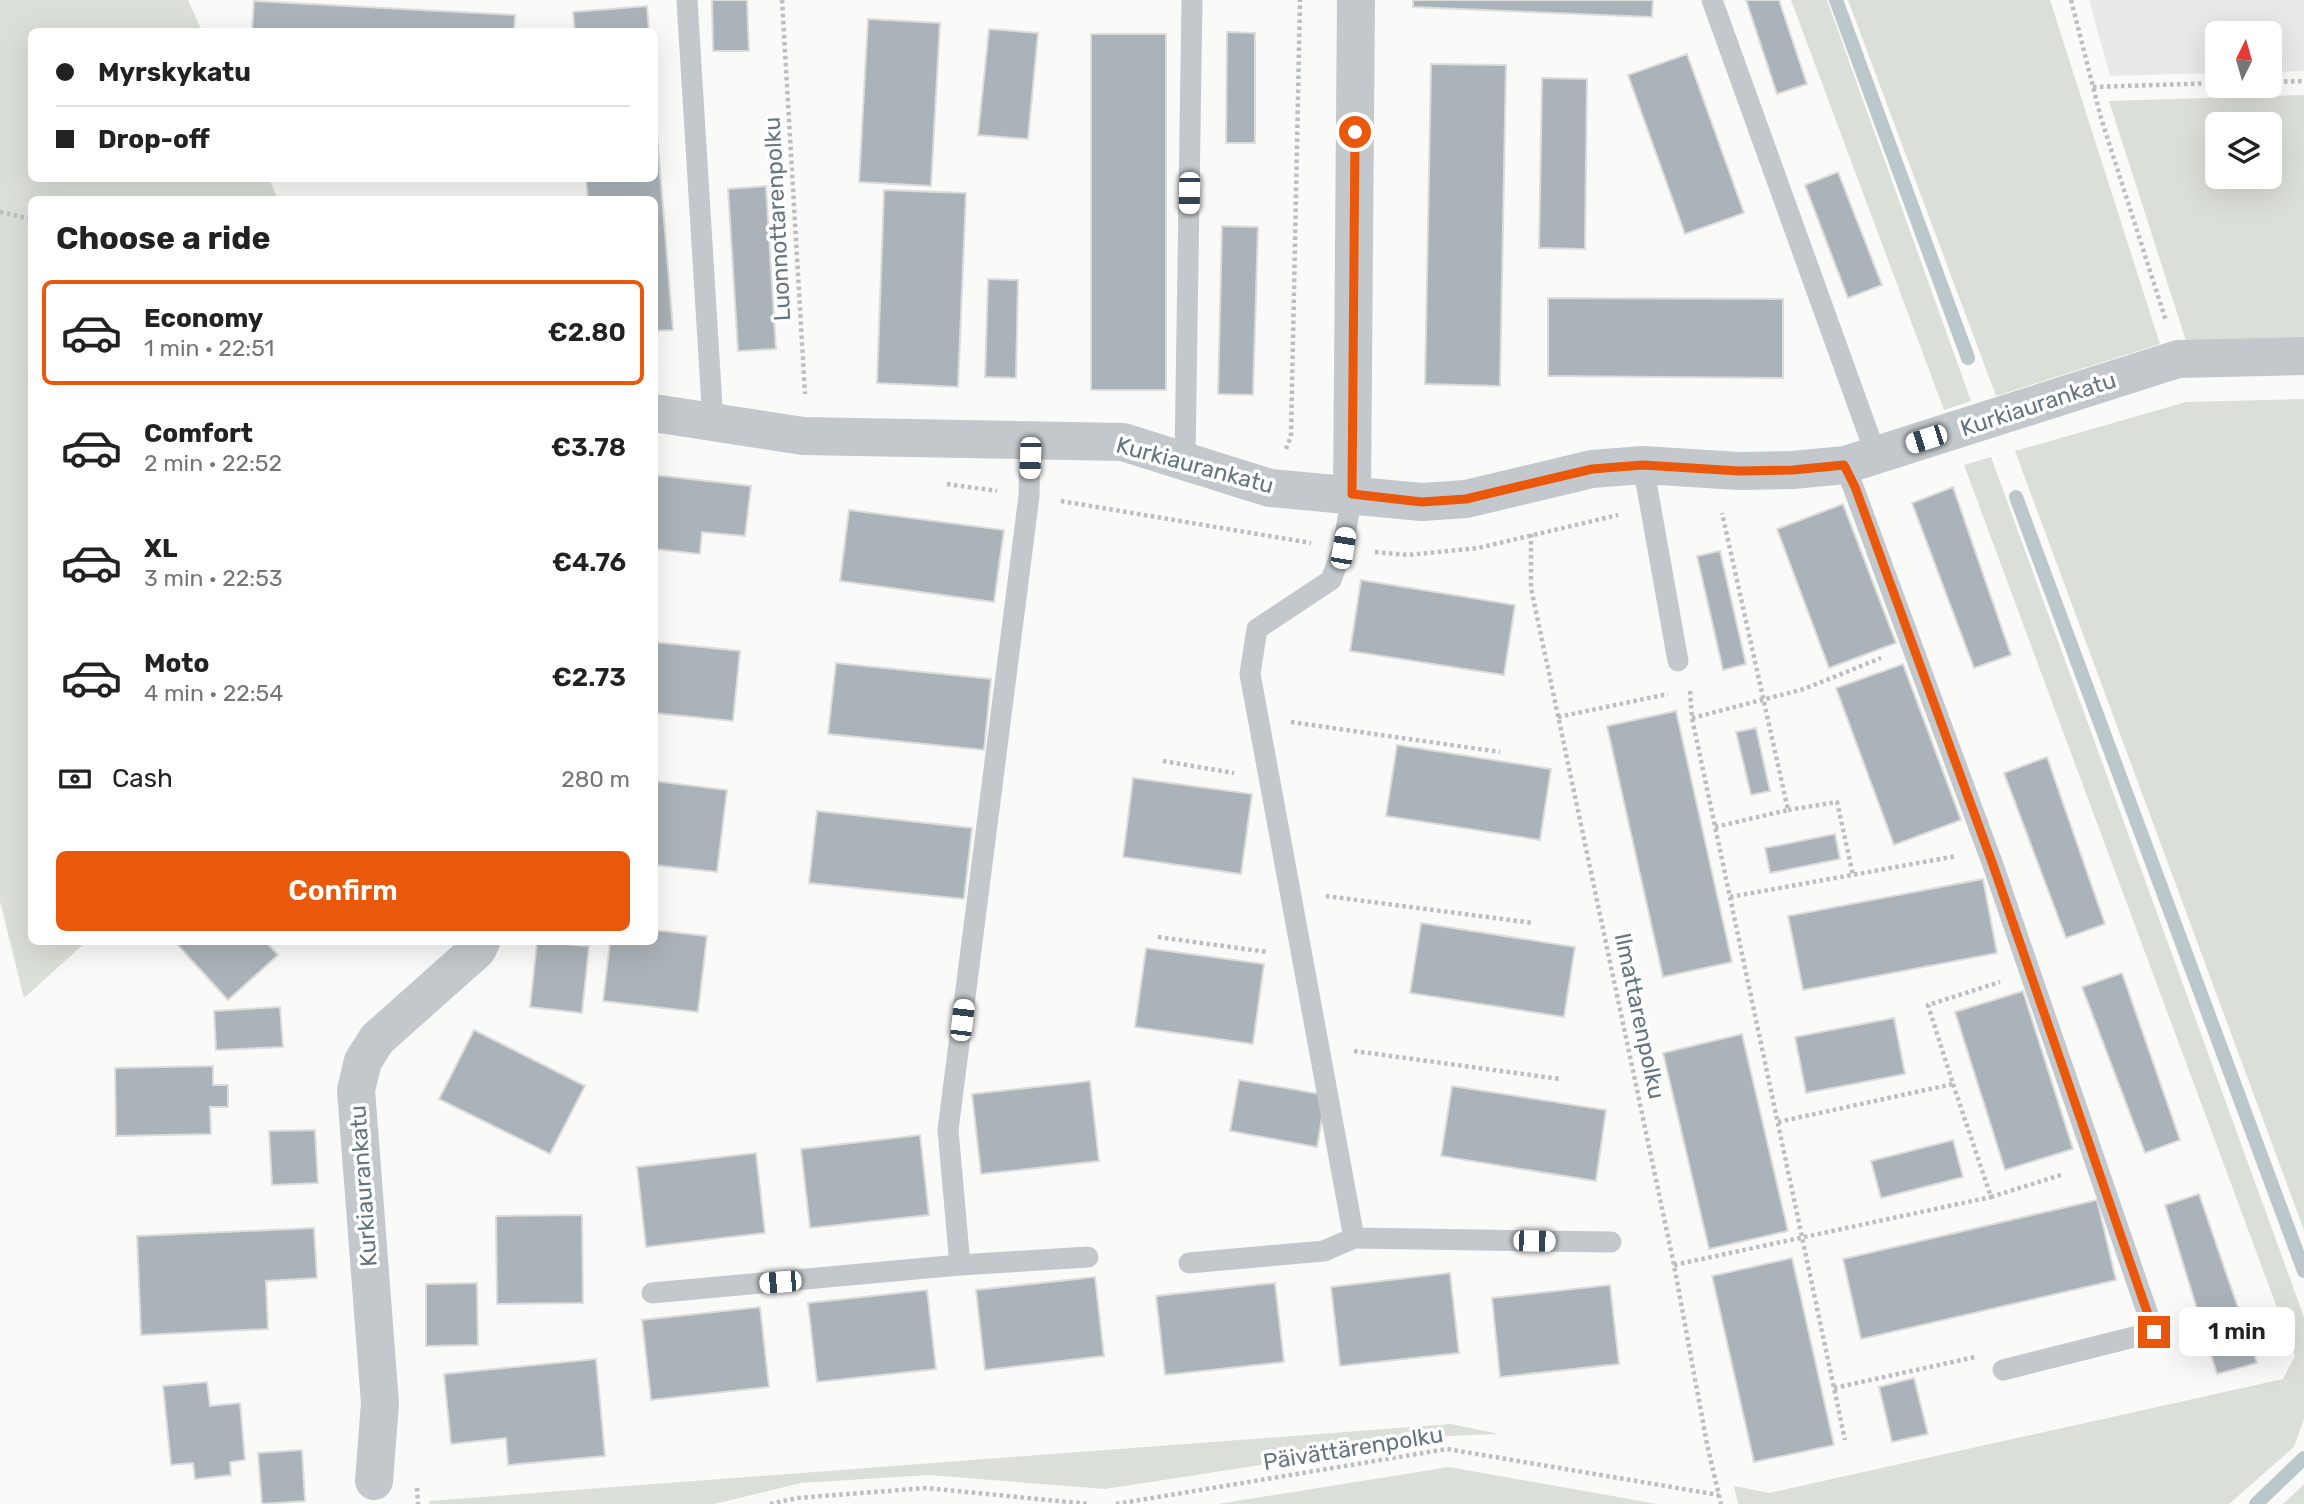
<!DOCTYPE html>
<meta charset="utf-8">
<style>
body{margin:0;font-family:Rubik,sans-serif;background:#f2f2f2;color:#222;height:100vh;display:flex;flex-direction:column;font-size:26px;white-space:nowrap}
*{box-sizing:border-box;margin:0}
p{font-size:23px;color:#767676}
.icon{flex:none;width:38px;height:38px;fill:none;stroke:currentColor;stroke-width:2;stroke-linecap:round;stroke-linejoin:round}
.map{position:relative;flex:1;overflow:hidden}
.drawer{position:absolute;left:28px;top:196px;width:630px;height:749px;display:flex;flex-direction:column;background:#fff;border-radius:10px;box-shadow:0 7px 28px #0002}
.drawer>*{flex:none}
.guide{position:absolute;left:28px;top:28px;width:630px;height:154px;border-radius:10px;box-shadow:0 7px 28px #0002;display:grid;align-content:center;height:154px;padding:0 28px;background:#fff}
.needle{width:46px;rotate:5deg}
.fabs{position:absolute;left:2205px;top:21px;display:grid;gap:14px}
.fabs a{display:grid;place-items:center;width:77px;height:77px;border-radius:10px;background:#fff;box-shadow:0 7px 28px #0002;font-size:35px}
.end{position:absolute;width:32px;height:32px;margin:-16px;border:9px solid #ea580c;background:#fff;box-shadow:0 0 0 4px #fff}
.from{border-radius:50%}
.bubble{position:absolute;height:49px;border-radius:10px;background:#fff;box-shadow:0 7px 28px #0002;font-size:23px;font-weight:600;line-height:49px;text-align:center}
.car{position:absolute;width:21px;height:42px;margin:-21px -10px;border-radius:9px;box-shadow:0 0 5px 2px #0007;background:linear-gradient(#fff 24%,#345 0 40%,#fff 0 76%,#345 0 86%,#fff 0)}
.guide b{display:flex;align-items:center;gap:24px;height:66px;font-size:26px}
.guide b+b{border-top:2px solid #e0e0e0}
.guide i{width:18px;height:18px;background:#222}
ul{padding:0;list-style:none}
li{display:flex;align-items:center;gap:21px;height:105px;margin:0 14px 10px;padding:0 14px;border:4px solid transparent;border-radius:10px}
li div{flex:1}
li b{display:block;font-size:26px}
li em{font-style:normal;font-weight:600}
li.on{border-color:#ea580c}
li>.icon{width:63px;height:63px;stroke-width:1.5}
h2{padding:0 28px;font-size:32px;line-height:84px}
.pay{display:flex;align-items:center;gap:18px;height:77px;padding:0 28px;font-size:26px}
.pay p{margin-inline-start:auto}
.action{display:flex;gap:14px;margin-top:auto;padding:14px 28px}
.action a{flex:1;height:80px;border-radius:10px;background:#ea580c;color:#fff;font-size:28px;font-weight:600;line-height:80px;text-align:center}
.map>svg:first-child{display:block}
</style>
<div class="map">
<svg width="2304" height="1504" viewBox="0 0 2304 1504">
<rect width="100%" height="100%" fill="#fafaf8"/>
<polygon fill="#e8e9e9" points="2089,0 2304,0 2304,71 2270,72 2270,33 2217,33 2217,73 2110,76"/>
<g fill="#dadfd7" fill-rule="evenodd">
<polygon points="0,0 188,0 202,31 32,32 32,178 269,179 278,199 32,200 32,942 86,942 24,998 0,901"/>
<polygon points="1791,0 1827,0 1971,401 1944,410"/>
<polygon points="1848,0 2050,0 2160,344 1996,396"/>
<path d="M 2304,95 L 2304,339 L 2187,344 L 2109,101 ZM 2217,124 L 2270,124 L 2270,177 L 2217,177 Z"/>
<polygon points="2304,399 2304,1230 2015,451 2186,402"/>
<polygon points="1991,457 2304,1317 2304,1419 2294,1447 2229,1504 1738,1504 1734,1486 1769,1493 2283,1379 2295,1356 1964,465"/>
<polygon points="1451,1424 1499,1434 1448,1436 1105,1489 929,1475 801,1483 714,1504 430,1504 429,1501"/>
<polygon points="1449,1467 1657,1504 1218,1504"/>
<polygon points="2304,1484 2304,1504 2283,1504"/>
</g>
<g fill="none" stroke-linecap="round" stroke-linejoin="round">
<g stroke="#bbc7cb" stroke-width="14">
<polyline points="1836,0 1968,358"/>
<polyline points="2016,497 2304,1271"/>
<polyline points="2256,1504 2304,1458"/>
</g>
</g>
<g fill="#aab3b9" stroke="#dcdcda" stroke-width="2">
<polygon points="712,0 747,0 749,51 713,51"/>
<polygon points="1413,0 1653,0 1652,17 1413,7"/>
<polygon points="1746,0 1779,0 1807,84 1777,94"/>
<polygon points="254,1 515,15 514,32 252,32"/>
<polygon points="647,6 649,32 575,32 573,12"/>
<polygon points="868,19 940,23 931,186 859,182"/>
<polygon points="989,29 1038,33 1028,139 978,135"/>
<polygon points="1227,32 1255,33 1255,143 1226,143"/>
<rect x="1091" y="34" width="75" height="356"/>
<polygon points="1687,54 1744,213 1685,234 1628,75"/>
<polygon points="1431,64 1506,65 1500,386 1425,384"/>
<polygon points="1542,78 1587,79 1585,249 1539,248"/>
<polygon points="654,97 673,330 654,331 654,200 588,200 586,178 654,178"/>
<polygon points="1838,172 1882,285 1848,298 1805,185"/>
<polygon points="766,186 776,349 738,351 728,189"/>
<polygon points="884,190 966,193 958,387 877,383"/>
<polygon points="1222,226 1258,227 1253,395 1218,394"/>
<polygon points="988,279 1018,280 1016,378 985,377"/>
<polygon points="1548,298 1783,299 1783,378 1548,376"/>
<polygon points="654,475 751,486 745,536 702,532 700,554 654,549"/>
<polygon points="1953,487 2011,655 1974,668 1912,503"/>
<polygon points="1843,504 1896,643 1829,668 1777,529"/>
<polygon points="849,510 1004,530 994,602 840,581"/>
<polygon points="1720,551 1746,664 1723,670 1697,556"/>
<polygon points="1361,580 1515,605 1504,675 1350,651"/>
<polygon points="654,642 740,651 733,721 654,713"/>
<polygon points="836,663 991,679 984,750 828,734"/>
<polygon points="1903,664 1961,820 1894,845 1836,688"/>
<polygon points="1676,711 1732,962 1663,977 1607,726"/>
<polygon points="1756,728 1770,791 1751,795 1736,732"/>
<polygon points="1397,745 1551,769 1540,840 1386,816"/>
<polygon points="2047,757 2105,924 2066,938 2004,773"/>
<polygon points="1133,778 1252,794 1241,874 1123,857"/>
<polygon points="654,781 727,790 717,872 654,865"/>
<polygon points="817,811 972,828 964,899 809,883"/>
<polygon points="1835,834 1840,859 1770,873 1765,848"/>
<polygon points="1983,879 1997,953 1803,990 1788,916"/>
<polygon points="1421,923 1575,947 1564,1017 1410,993"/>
<polygon points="654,930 707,936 698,1012 603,1001 610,942 654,942"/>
<polygon points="175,942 266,942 278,955 228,1000"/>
<polygon points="537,942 589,946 582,1013 530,1007"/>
<polygon points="1146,948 1264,964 1253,1044 1135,1027"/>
<polygon points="2122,973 2180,1140 2145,1153 2082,987"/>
<polygon points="2023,991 2073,1149 2005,1170 1955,1012"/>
<polygon points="280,1007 283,1047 216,1050 214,1011"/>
<polygon points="1894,1018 1905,1074 1806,1093 1795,1037"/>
<polygon points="474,1030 585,1086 550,1154 439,1099"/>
<polygon points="1742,1034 1788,1231 1709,1249 1663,1053"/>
<polygon points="213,1066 213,1085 228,1085 228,1107 210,1107 211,1134 116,1136 115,1068"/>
<polygon points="1239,1080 1326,1095 1317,1147 1230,1131"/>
<polygon points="1090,1081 1099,1161 981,1174 972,1094"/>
<polygon points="1452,1086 1606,1110 1596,1181 1441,1156"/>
<polygon points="315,1130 318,1183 272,1185 269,1131"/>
<polygon points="920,1135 929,1215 810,1228 801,1149"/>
<polygon points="1953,1140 1963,1177 1881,1198 1871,1161"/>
<polygon points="756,1153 765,1233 646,1247 637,1167"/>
<polygon points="2199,1194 2257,1363 2217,1374 2165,1205"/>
<polygon points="2097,1200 2116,1280 1861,1339 1843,1259"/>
<polygon points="582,1215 583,1303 497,1304 496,1216"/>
<polygon points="314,1228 317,1278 266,1281 268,1329 141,1335 137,1236"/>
<polygon points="1792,1258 1834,1445 1754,1462 1712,1276"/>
<polygon points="1450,1273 1459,1353 1340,1366 1331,1287"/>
<polygon points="1095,1277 1104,1356 985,1370 976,1290"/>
<polygon points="477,1283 478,1345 426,1346 426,1284"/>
<polygon points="1275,1283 1284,1362 1165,1375 1156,1296"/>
<polygon points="1610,1285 1619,1364 1500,1377 1492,1298"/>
<polygon points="927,1290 936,1369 817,1382 808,1303"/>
<polygon points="760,1307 769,1387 651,1400 642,1320"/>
<polygon points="596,1359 605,1456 508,1465 506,1438 451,1444 444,1374"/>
<polygon points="1914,1378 1928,1434 1892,1442 1879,1387"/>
<polygon points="207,1382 210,1406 240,1403 245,1460 230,1462 231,1475 195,1479 193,1463 171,1465 163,1386"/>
<polygon points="302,1450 305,1501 262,1504 258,1453"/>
</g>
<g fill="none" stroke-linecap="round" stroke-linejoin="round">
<g stroke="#bbbfc2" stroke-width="4.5" stroke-dasharray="3.5 3.5" stroke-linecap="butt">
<polyline points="782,0 805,394"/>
<polyline points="2071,0 2101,118 2166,321"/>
<polyline points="2270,82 2304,81"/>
<polyline points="2093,87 2217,83"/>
<polyline points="0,212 32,219"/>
<polyline points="1286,449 1291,436 1300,0"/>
<polyline points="32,459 32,462"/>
<polyline points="947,484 997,491"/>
<polyline points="1061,501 1311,543"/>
<polyline points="1531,534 1531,588 1674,1265 1707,1444 1721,1504"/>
<polyline points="1375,552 1408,555 1478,548 1618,515"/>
<polyline points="1690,691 1692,718 1845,1440"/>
<polyline points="1558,717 1668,694"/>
<polyline points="1692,718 1804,689 1881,658"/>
<polyline points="1291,722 1500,752"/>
<polyline points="1163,761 1234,773"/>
<polyline points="1788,810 1837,802 1853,875"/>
<polyline points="1715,827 1788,810 1722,513"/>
<polyline points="1326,896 1533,923"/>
<polyline points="1730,897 1957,856"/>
<polyline points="1158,937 1267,952"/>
<polyline points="1354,1051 1560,1079"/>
<polyline points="1953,1084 1991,1197 2064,1174"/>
<polyline points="1778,1122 1953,1084 1928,1005 2000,982"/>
<polyline points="1674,1265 1991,1197"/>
<polyline points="1834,1388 1975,1357"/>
<polyline points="417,1488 418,1504"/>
<polyline points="770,1504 797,1498 926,1488 1089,1504"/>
<polyline points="1116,1504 1447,1449 1719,1495"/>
</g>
<g stroke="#c3c8cc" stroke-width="21">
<polyline points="687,0 713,422"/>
<polyline points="1712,0 1876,455"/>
<polyline points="1185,460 1192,0"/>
<polyline points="1643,465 1678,661"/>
<polyline points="1845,465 1993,865 2154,1332 2003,1370"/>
<polyline points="1354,1238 1611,1242"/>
<polyline points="1189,1263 1324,1251 1354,1238 1250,674 1257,629 1331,580 1343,548 1352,494"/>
<polyline points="960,1265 1088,1257"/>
<polyline points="652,1293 960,1265 948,1130 1029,496 1030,439"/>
</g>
<g stroke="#c3c8cc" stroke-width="38">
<polyline points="654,413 803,436 1123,442 1270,488 1422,502 1466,499 1592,469 1643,465 1739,471 1793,470 1845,465 2178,359 2304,356"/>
<polyline points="1352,494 1356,0"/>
<polyline points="374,1481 380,1403 356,1090 363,1061 377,1039 477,950 481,942"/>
</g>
</g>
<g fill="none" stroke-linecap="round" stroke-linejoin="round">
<polyline stroke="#ea580c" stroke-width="9" points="1355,132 1352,494 1422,502 1466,499 1592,469 1643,465 1739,471 1793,470 1844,465 1855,487 1993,865 2154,1332"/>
</g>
<g text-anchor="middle" stroke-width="7" stroke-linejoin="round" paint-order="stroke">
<g font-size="23" fill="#657683" stroke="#fff">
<text transform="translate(777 219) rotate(-93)" y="8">Luonnottarenpolku</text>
<text transform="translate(2038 404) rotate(-18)" y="8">Kurkiaurankatu</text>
<text transform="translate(1195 465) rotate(15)" y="8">Kurkiaurankatu</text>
<text transform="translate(1640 1016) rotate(78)" y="8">Ilmattarenpolku</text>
<text transform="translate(363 1186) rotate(-94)" y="8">Kurkiaurankatu</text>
<text transform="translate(1353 1448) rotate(-9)" y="8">Päivättärenpolku</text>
</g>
</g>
</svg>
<div class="fabs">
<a><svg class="needle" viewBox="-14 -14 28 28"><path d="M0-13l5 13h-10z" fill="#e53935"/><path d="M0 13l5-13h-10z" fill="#767676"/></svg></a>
<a><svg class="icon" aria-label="layers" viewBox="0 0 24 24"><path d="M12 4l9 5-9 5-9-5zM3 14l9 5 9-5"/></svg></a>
</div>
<i class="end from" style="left:1355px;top:132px"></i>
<i class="end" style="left:2154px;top:1332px"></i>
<div class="bubble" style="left:2179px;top:1307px;width:116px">1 min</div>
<i class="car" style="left:1189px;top:193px;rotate:181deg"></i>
<i class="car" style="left:1926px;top:439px;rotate:252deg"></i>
<i class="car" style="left:1030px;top:458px;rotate:182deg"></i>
<i class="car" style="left:1343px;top:548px;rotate:10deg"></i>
<i class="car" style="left:962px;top:1020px;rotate:7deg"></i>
<i class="car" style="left:1534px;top:1241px;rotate:91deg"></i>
<i class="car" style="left:780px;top:1282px;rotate:265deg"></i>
<div class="guide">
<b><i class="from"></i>Myrskykatu</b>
<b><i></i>Drop-off</b>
</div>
<section class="drawer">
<h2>Choose a ride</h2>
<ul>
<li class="on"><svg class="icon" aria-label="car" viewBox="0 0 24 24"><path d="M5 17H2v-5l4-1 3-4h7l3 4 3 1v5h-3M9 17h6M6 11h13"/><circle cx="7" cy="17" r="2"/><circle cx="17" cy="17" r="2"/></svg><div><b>Economy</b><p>1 min · 22:51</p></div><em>€2.80</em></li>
<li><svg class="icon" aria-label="car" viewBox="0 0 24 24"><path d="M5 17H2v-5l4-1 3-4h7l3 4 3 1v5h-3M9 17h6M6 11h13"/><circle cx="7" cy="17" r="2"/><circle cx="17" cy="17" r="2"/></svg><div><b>Comfort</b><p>2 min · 22:52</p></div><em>€3.78</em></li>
<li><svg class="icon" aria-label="car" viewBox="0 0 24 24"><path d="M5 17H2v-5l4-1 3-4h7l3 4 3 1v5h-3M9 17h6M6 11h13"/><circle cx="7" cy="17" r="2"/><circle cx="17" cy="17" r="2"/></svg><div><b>XL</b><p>3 min · 22:53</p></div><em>€4.76</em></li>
<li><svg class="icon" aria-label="car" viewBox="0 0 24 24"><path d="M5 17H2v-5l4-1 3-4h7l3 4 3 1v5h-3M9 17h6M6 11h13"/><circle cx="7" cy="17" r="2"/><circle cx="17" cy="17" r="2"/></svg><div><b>Moto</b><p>4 min · 22:54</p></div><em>€2.73</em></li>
</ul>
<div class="pay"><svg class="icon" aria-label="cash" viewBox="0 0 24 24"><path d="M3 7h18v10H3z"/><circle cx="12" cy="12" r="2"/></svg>Cash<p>280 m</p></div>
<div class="action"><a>Confirm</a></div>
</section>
</div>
